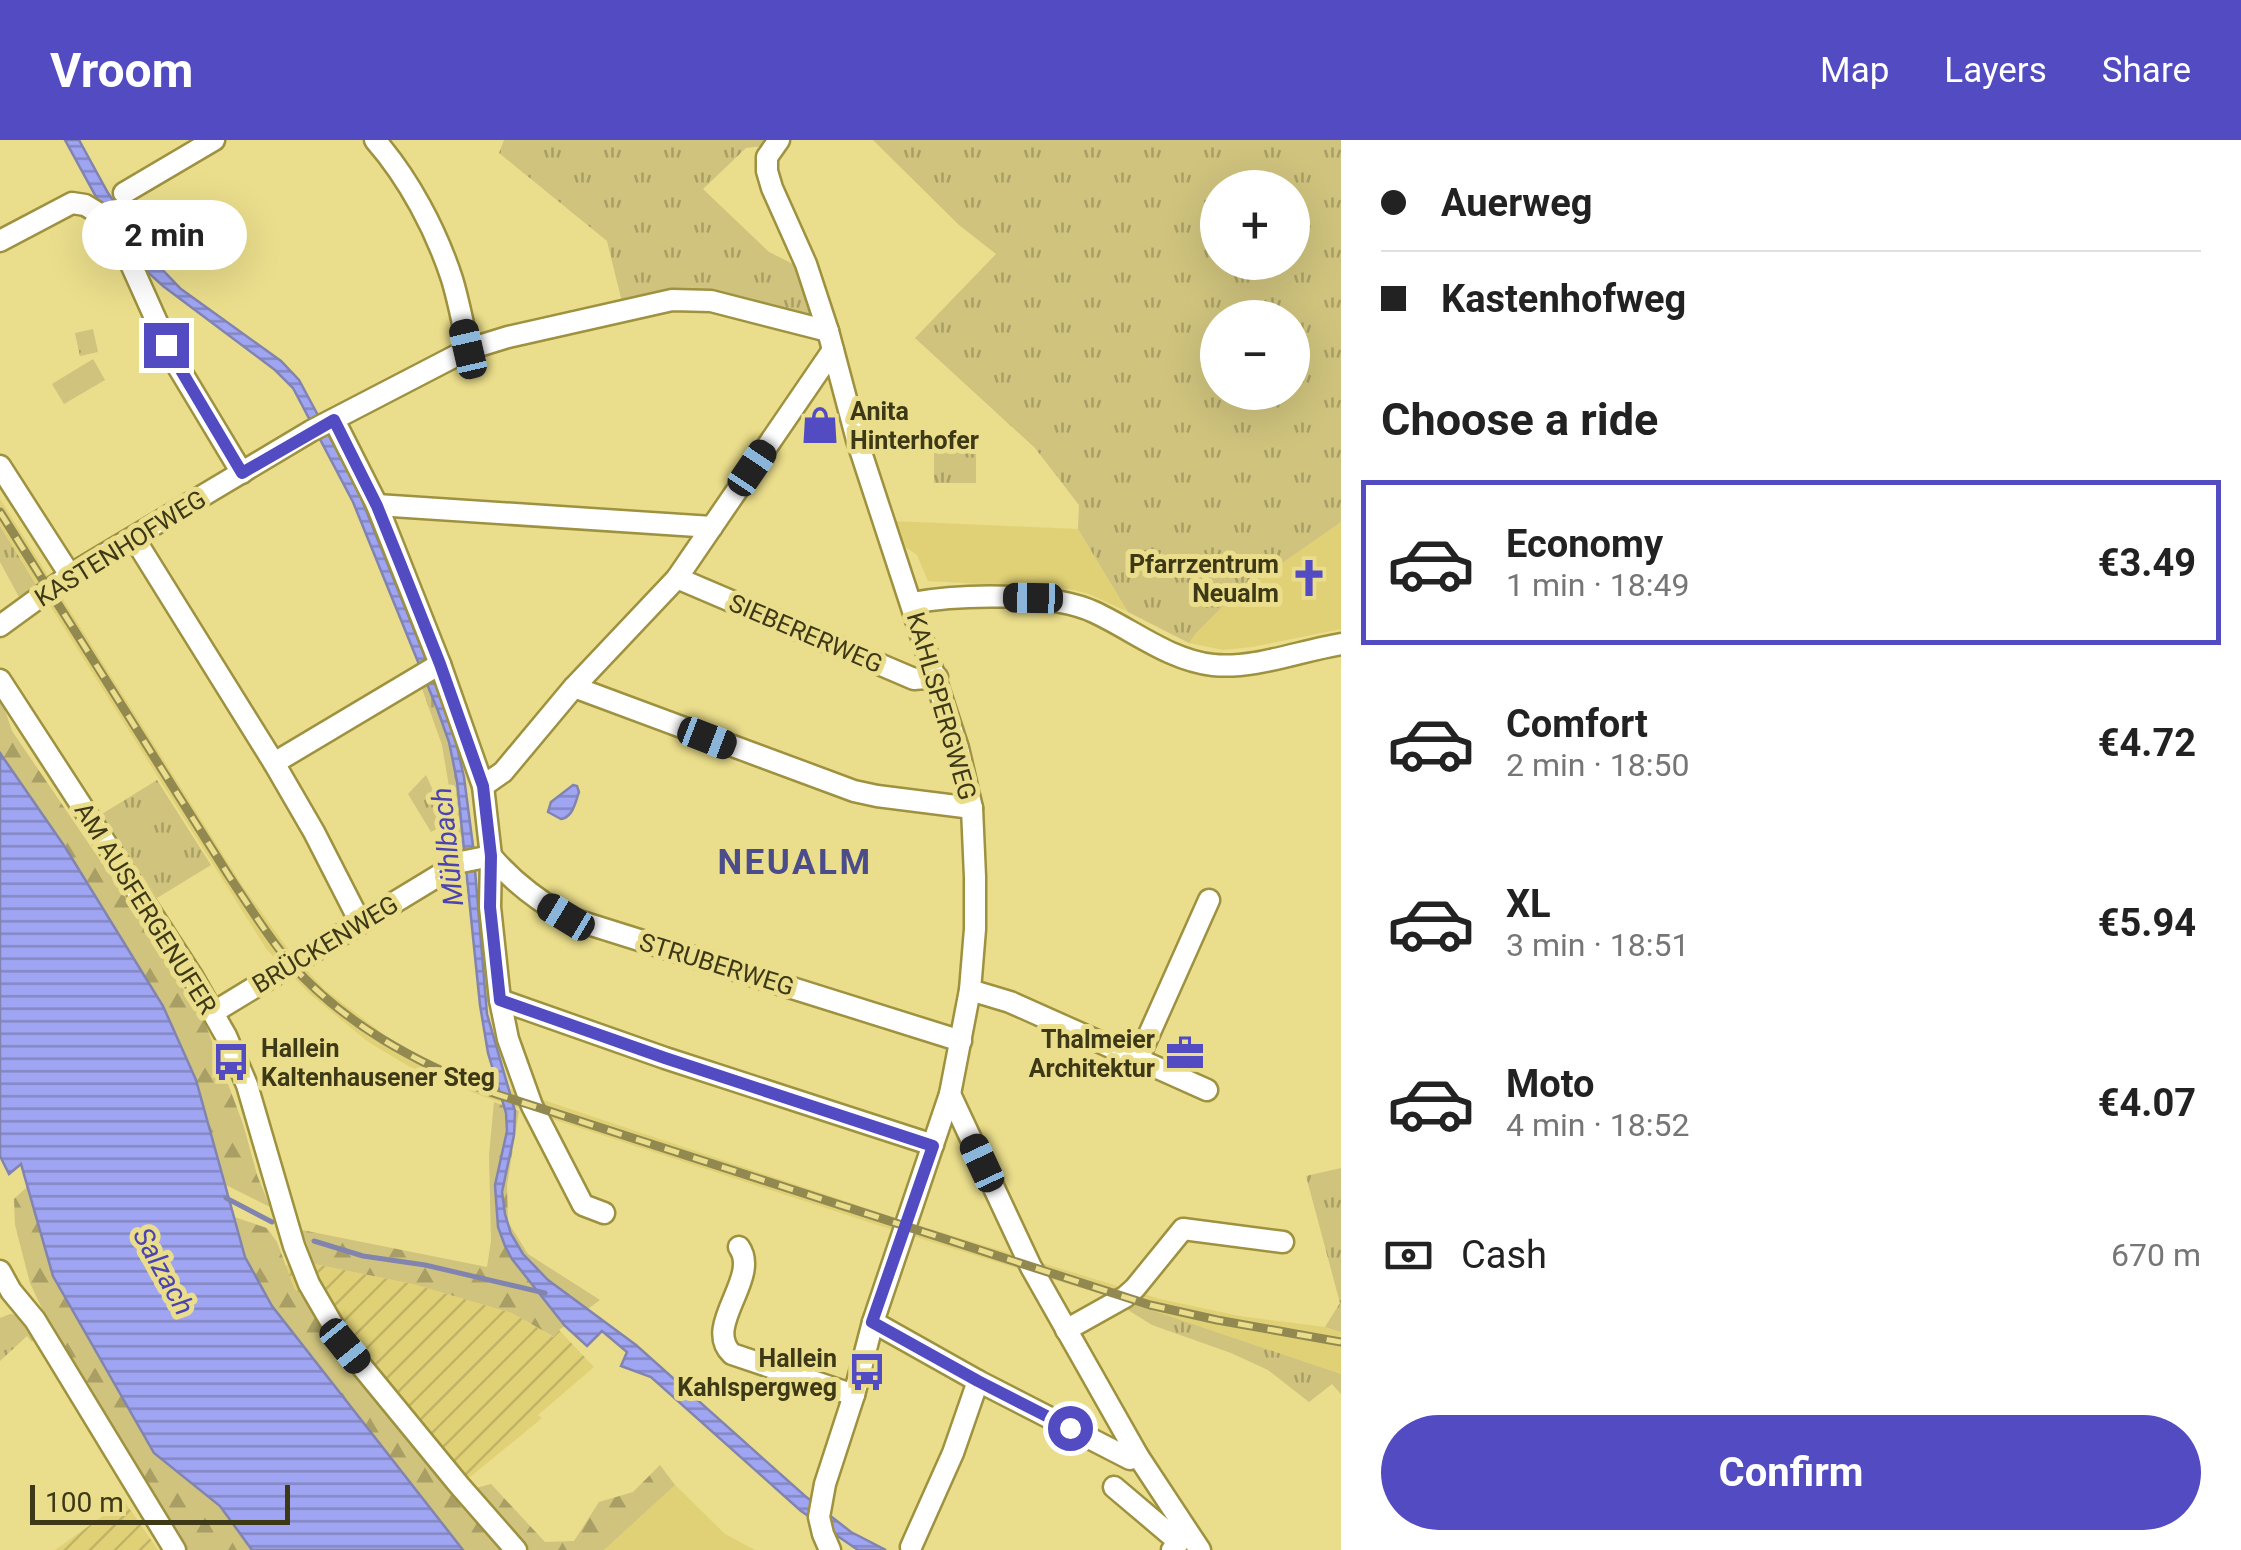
<!DOCTYPE html>
<meta charset="utf-8">
<style>
body{margin:0;font-family:Roboto,sans-serif;background:#f2f2f2;color:#222;height:100vh;display:flex;flex-direction:column;font-size:38px;white-space:nowrap}
*{box-sizing:border-box;margin:0}
p{font-size:32px;color:#767676}
.icon{flex:none;width:55px;height:55px;fill:none;stroke:currentColor;stroke-width:2;stroke-linecap:round;stroke-linejoin:round}
.map{position:relative;flex:1;overflow:hidden}
.sheet{display:flex;flex-direction:column;background:#fff;width:900px}
.sheet>*{flex:none}
.hud{display:grid;align-content:center;height:220px;padding:0 40px;background:#fff}
.controls{position:absolute;left:1200px;top:30px;display:grid;gap:20px}
.controls a{display:grid;place-items:center;width:110px;height:110px;border-radius:50%;background:#fff;box-shadow:0 10px 40px #0002;font-size:50px}
.scale{position:absolute;left:30px;bottom:25px;width:260px;box-sizing:border-box;padding-left:10px;border:5px solid #3d3816;border-top:0;font-size:28px;line-height:35px;white-space:nowrap;color:#3d3816;-webkit-text-stroke:8px #eadd8b;paint-order:stroke}
.end{position:absolute;width:45px;height:45px;margin:-22px;border:12px solid #524bc2;background:#fff;box-shadow:0 0 0 5px #fff}
.from{border-radius:50%}
.bubble{position:absolute;height:70px;border-radius:35px;background:#fff;box-shadow:0 10px 40px #0002;font-size:32px;font-weight:700;line-height:70px;text-align:center}
.car{position:absolute;width:30px;height:60px;margin:-30px -15px;border-radius:12px;box-shadow:0 0 8px 2px #0007;background:linear-gradient(#222 24%,#8ab4d8 0 40%,#222 0 76%,#8ab4d8 0 86%,#222 0)}
.hud b{display:flex;align-items:center;gap:35px;height:95px;font-size:38px}
.hud b+b{border-top:2px solid #e0e0e0}
.hud i{width:25px;height:25px;background:#222}
ul{padding:0;list-style:none}
li{display:flex;align-items:center;gap:30px;height:165px;margin:0 20px 15px;padding:0 20px;border:5px solid transparent;border-radius:0px}
li div{flex:1}
li b{display:block;font-size:38px}
li em{font-style:normal;font-weight:700}
li.active{border-color:#524bc2}
li>.icon{width:90px;height:90px;stroke-width:1.5}
h2{padding:0 40px;font-size:45px;line-height:120px}
.pay{display:flex;align-items:center;gap:25px;height:110px;padding:0 40px;font-size:38px}
.pay p{margin-inline-start:auto}
.cta{display:flex;gap:20px;margin-top:auto;padding:20px 40px}
.cta a{flex:1;height:115px;border-radius:60px;background:#524bc2;color:#fff;font-size:40px;font-weight:700;line-height:115px;text-align:center}
header{display:flex;align-items:center;gap:60px;box-sizing:border-box;height:140px;padding:0 50px;background:#524bc2;color:#fff}
header strong{font-size:48px}
nav{display:flex;gap:55px;margin-inline-start:auto;font-size:35px}
main{display:flex;flex:1;min-height:0}
.map>svg:first-child{display:block}
</style>
<header>
<strong>Vroom</strong>
<nav><a>Map</a><a>Layers</a><a>Share</a></nav>
</header>
<main>
<div class="map">
<svg width="1341" height="1410" viewBox="0 0 1341 1410">
<defs>
<pattern id="industrial-furrows" width="10" height="10" patternUnits="userSpaceOnUse" patternTransform="scale(2.5)"><rect width="10" height="10" fill="#e0d176"/><path d="M-1 1l2-2M0 10L10 0M9 11l2-2" fill="none" stroke="#c1b465"/></pattern>
<pattern id="grass-tufts" width="24" height="20" patternUnits="userSpaceOnUse" patternTransform="scale(2.5)"><rect width="24" height="20" fill="#cfc37d"/><path d="M3 7l-1-3M5 7V3M7 7l1-3M15 17l-1-3M17 17v-4M19 17l1-3" fill="none" stroke="#a99f65"/></pattern>
<pattern id="forest-firs" width="22" height="20" patternUnits="userSpaceOnUse" patternTransform="scale(2.5)"><rect width="22" height="20" fill="#cfc37d"/><path d="M5 1l3.5 6h-7zM16 11l3.5 6h-7z" fill="#a99f65"/></pattern>
<pattern id="water-rules" width="6" height="5" patternUnits="userSpaceOnUse" patternTransform="scale(2.5)"><rect width="6" height="5" fill="#9fa5f2"/><path d="M0 2.5h6" fill="none" stroke="#8387c3"/></pattern>
</defs>
<rect width="100%" height="100%" fill="#eadd8b"/>
<g fill="#e0d176">
<polygon points="0,359 242,745 290,812 324,849 382,893 416,914 453,930 914,1084 1160,1159 1239,1176 1325,1187 1341,1192 1341,1234 1130,1163 893,1090 485,957 413,929 367,901 310,854 267,810 0,386"/>
<polygon points="890,381 1078,389 1128,472 1089,454 1070,449 928,441 917,415 897,401"/>
<polygon points="1341,382 1341,489 1252,507 1223,510 1189,503 1194,494 1227,462"/>
<polygon points="675,1345 725,1394 755,1410 604,1410"/>
</g>
<g fill="url(#industrial-furrows)">
<polygon points="314,1124 413,1144 512,1173 553,1197 559,1190 594,1227 538,1275 542,1278 453,1351 361,1242 307,1162 294,1148 285,1125"/>
<polygon points="124,1361 158,1410 55,1410"/>
</g>
<g fill="url(#grass-tufts)" fill-rule="evenodd">
<polygon points="504,0 770,0 763,6 746,8 703,49 769,112 801,128 819,178 808,180 702,153 669,150 622,162 607,101 499,13"/>
<path d="M 873,0 L 1341,0 L 1341,382 L 1227,462 L 1195,494 L 1189,503 L 1128,472 L 1078,389 L 1079,365 L 1035,308 L 915,198 L 996,114 L 959,85 ZM 1218,48 L 1292,48 L 1292,122 L 1218,122 ZM 1218,178 L 1292,178 L 1292,252 L 1218,252 Z"/>
<polygon points="93,189 98,212 80,216 75,193"/>
<rect x="934" y="303" width="42" height="40"/>
<polygon points="0,386 37,446 19,457 0,422"/>
<polygon points="425,538 449,602 457,641 463,708 454,676 442,605 419,540"/>
<polygon points="426,635 448,683 431,692 408,654"/>
<polygon points="157,640 211,725 157,758 102,674"/>
<polygon points="1341,1028 1341,1192 1325,1187 1340,1163 1306,1036"/>
<polygon points="1130,1163 1341,1234 1341,1254 1332,1244 1309,1262 1268,1230 1231,1213 1152,1185 1125,1168"/>
<polygon points="10,1174 20,1175 35,1198 32,1202 27,1196 0,1221 0,1178"/>
</g>
<g fill="url(#forest-firs)">
<polygon points="0,555 12,591 147,789 181,846 201,872 243,984 257,1035 270,1067 226,1045 196,940 163,866 65,707 0,613"/>
<polygon points="494,962 519,971 507,1045 508,1082 528,1114 600,1160 559,1190 554,1197 512,1173 413,1144 314,1124 302,1090 487,1127 491,1101 489,1015"/>
<polygon points="27,1047 53,1136 154,1313 220,1366 252,1410 186,1410 141,1347 65,1218 30,1143 15,1085 14,1059"/>
<polygon points="234,1077 267,1088 277,1102 294,1148 307,1162 361,1242 504,1410 463,1410 272,1166 245,1117"/>
<polygon points="660,1325 675,1345 604,1410 528,1410 476,1348 491,1344 545,1402 574,1401 599,1362 633,1352"/>
</g>
<polygon fill="#cfc37d" points="93,219 105,240 64,264 52,244"/>
<g fill="url(#water-rules)" stroke="#8284b0" stroke-width="2.5">
<polygon points="65,0 79,0 108,53 156,123 181,149 281,221 299,240 357,348 433,537 455,598 464,637 473,706 487,874 515,971 514,995 502,1052 505,1074 511,1094 523,1114 548,1140 636,1205 805,1356 851,1392 886,1410 858,1410 801,1371 651,1237 621,1226 627,1212 602,1191 587,1206 565,1186 512,1119 505,1106 498,1087 495,1045 507,991 506,973 488,913 480,865 457,641 449,602 438,571 353,362 293,248 275,230 163,146 142,127 100,64"/>
<polygon points="0,613 65,707 163,866 196,940 245,1117 272,1166 463,1410 252,1410 220,1366 154,1313 53,1136 21,1024 9,1034 0,1016"/>
<path d="M 573,645 L 577,646 L 579,652 C 575,663 573,677 561,679 L 548,672 L 551,662 Z"/>
</g>
<g fill="none" stroke-linecap="round" stroke-linejoin="round">
<g stroke="#8284b0" stroke-width="5">
<polyline points="226,1058 272,1082"/>
<polyline points="314,1101 363,1116 425,1125 545,1153"/>
</g>
<g stroke="#9e913f" stroke-width="25">
<g id="minor">
<path d="M 375,0 C 409,39 436,90 452,139 C 459,162 463,186 469,209"/>
<polyline points="779,0 767,17 767,31 772,48 806,124 828,191 857,300 958,608 972,668 975,737 975,789 970,850 950,954 873,1182 854,1255 825,1344 819,1377 823,1394 830,1410"/>
<polyline points="124,53 214,0"/>
<polyline points="0,101 72,63 85,65 95,71 130,122 174,220 242,333"/>
<polyline points="334,280 377,365 440,524 483,646 491,716 490,767 500,860 508,899 532,966 583,1065 604,1073"/>
<polyline points="0,326 70,435"/>
<polyline points="377,365 712,387"/>
<polyline points="134,398 274,623 314,692 360,782"/>
<polyline points="677,438 914,539 937,537"/>
<path d="M 912,463 C 960,454 1050,452 1094,472 C 1133,490 1169,520 1213,525 C 1255,529 1299,511 1341,504"/>
<polyline points="0,486 70,435 311,291 469,209 508,197 672,160 711,161 828,191"/>
<polyline points="0,540 192,836 226,896 247,945 294,1106 309,1144 345,1206 459,1345 516,1410"/>
<polyline points="574,547 854,651 877,656 972,668"/>
<polyline points="274,623 440,524"/>
<polyline points="483,646 503,632 574,547 677,438 833,210"/>
<polyline points="970,850 1010,862 1207,950"/>
<polyline points="500,860 665,918 933,1005"/>
<path d="M 214,872 L 461,722 L 491,716 C 512,741 537,760 566,777 L 961,901"/>
<polyline points="1138,919 1209,760"/>
<polyline points="950,954 1031,1127 1138,1316 1200,1410"/>
<path d="M 739,1107 C 761,1138 702,1186 732,1214 L 854,1255"/>
<polyline points="0,1131 11,1151 35,1180 175,1410"/>
<polyline points="873,1182 978,1241 1130,1319 1138,1316"/>
<polyline points="1066,1190 1125,1157 1135,1148 1183,1089 1283,1102"/>
<polyline points="1114,1347 1179,1402 1172,1410"/>
<polyline points="911,1407 953,1313 978,1241"/>
</g>
</g>
<use href="#minor" stroke="#fff" stroke-width="20"/>
<g stroke="#928950" stroke-width="9">
<path id="rail" d="M 0,372 L 229,736 C 249,766 268,797 291,824 C 345,885 416,922 490,952 L 1150,1165 L 1217,1180 L 1341,1202"/>
</g>
<use href="#rail" stroke="#eadd8b" stroke-width="5" stroke-dasharray="15" stroke-linecap="butt"/>
</g>
<g fill="none" stroke-linecap="round" stroke-linejoin="round">
<polyline stroke="#524bc2" stroke-width="12" points="166,205 242,333 334,280 377,366 400,423 440,524 483,646 491,716 490,767 500,860 665,918 933,1006 872,1182 978,1241 1070,1288"/>
</g>
<defs>
<g id="shop-bare" transform="scale(3)"><path d="M-5-2.5h2.3a2.7 3.5 0 0 1 5.4 0H5L5.5 6h-11ZM-1.5-2.5h3a1.5 2.3 0 0 0-3 0Z" fill="#524bc2" stroke="#eadd8b" stroke-width="2.5" paint-order="stroke"/></g>
<g id="church-bare" transform="scale(3)"><path d="M-1.2-6h2.4v3.5h3.3v2.4h-3.3V6h-2.4V-.1h-3.3v-2.4h3.3Z" fill="#524bc2" stroke="#eadd8b" stroke-width="2.5" paint-order="stroke"/></g>
<g id="office-bare" transform="scale(3)"><path d="M-6-3h4V-5.5h4V-3h4V5H-6ZM-1-4.5V-3h2v-1.5ZM-6 0V1H6V0Z" fill="#524bc2" stroke="#eadd8b" stroke-width="2.5" paint-order="stroke"/></g>
<g id="bus-bare" transform="scale(3)"><path d="M-5-6H5V4H4V6H2V4H-2V6H-4V4H-5ZM-3.5-4V0h7V-4ZM-3.5 1.2v1.5H-2V1.2ZM2 1.2v1.5H3.5V1.2Z" fill="#524bc2" stroke="#eadd8b" stroke-width="2.5" paint-order="stroke"/></g>
</defs>
<g fill-rule="evenodd">
<use href="#shop-bare" x="820" y="285"/>
<use href="#church-bare" x="1309" y="438"/>
<use href="#office-bare" x="1185" y="913"/>
<use href="#bus-bare" x="231" y="922"/>
<use href="#bus-bare" x="867" y="1232"/>
</g>
<g text-anchor="middle" stroke-width="10" stroke-linejoin="round" paint-order="stroke">
<g font-size="25" font-weight="bold" fill="#3d3816" stroke="#eadd8b" text-anchor="end">
<text x="850" y="280" text-anchor="start">Anita<tspan x="850" dy="29">Hinterhofer</tspan></text>
<text x="1279" y="433">Pfarrzentrum<tspan x="1279" dy="29">Neualm</tspan></text>
<text x="1155" y="908">Thalmeier<tspan x="1155" dy="29">Architektur</tspan></text>
<text x="261" y="917" text-anchor="start">Hallein<tspan x="261" dy="29">Kaltenhausener Steg</tspan></text>
<text x="837" y="1227">Hallein<tspan x="837" dy="29">Kahlspergweg</tspan></text>
</g>
<g font-size="25" fill="#3d3816" stroke="#eadd8b">
<text transform="translate(120 408) rotate(-32)" y="9">KASTENHOFWEG</text>
<text transform="translate(806 493) rotate(23)" y="9">SIEBERERWEG</text>
<text transform="translate(942 566) rotate(74)" y="9">KAHLSPERGWEG</text>
<text transform="translate(146 768) rotate(58)" y="9">AM AUSFERGENUFER</text>
<text transform="translate(325 804) rotate(-31)" y="9">BRÜCKENWEG</text>
<text transform="translate(717 824) rotate(17)" y="9">STRUBERWEG</text>
</g>
<g font-size="28" font-style="italic" fill="#4b43b1" stroke="#eadd8b">
<text transform="translate(447 707) rotate(-96)" y="10">Mühlbach</text>
<text transform="translate(164 1131) rotate(61)" y="10">Salzach</text>
</g>
<g font-size="35" font-weight="bold" letter-spacing="2.5" fill="#4b4c8a" stroke="#eadd8b">
<text x="795" y="734">NEUALM</text>
</g>
</g>
</svg>
<div class="controls">
<a>+</a>
<a>−</a>
</div>
<div class="scale">100 m</div>
<i class="end from" style="left:1070px;top:1288px"></i>
<i class="end" style="left:166px;top:205px"></i>
<div class="bubble" style="left:82px;top:60px;width:165px">2 min</div>
<i class="car" style="left:468px;top:209px;rotate:347deg"></i>
<i class="car" style="left:752px;top:328px;rotate:34deg"></i>
<i class="car" style="left:1033px;top:458px;rotate:271deg"></i>
<i class="car" style="left:707px;top:598px;rotate:111deg"></i>
<i class="car" style="left:566px;top:777px;rotate:301deg"></i>
<i class="car" style="left:982px;top:1023px;rotate:335deg"></i>
<i class="car" style="left:345px;top:1206px;rotate:141deg"></i>
</div>
<section class="sheet">
<div class="hud">
<b><i class="from"></i>Auerweg</b>
<b><i></i>Kastenhofweg</b>
</div>
<h2>Choose a ride</h2>
<ul>
<li class="active"><svg class="icon" aria-label="car" viewBox="0 0 24 24"><path d="M5 17H2v-5l4-1 3-4h7l3 4 3 1v5h-3M9 17h6M6 11h13"/><circle cx="7" cy="17" r="2"/><circle cx="17" cy="17" r="2"/></svg><div><b>Economy</b><p>1 min · 18:49</p></div><em>€3.49</em></li>
<li><svg class="icon" aria-label="car" viewBox="0 0 24 24"><path d="M5 17H2v-5l4-1 3-4h7l3 4 3 1v5h-3M9 17h6M6 11h13"/><circle cx="7" cy="17" r="2"/><circle cx="17" cy="17" r="2"/></svg><div><b>Comfort</b><p>2 min · 18:50</p></div><em>€4.72</em></li>
<li><svg class="icon" aria-label="car" viewBox="0 0 24 24"><path d="M5 17H2v-5l4-1 3-4h7l3 4 3 1v5h-3M9 17h6M6 11h13"/><circle cx="7" cy="17" r="2"/><circle cx="17" cy="17" r="2"/></svg><div><b>XL</b><p>3 min · 18:51</p></div><em>€5.94</em></li>
<li><svg class="icon" aria-label="car" viewBox="0 0 24 24"><path d="M5 17H2v-5l4-1 3-4h7l3 4 3 1v5h-3M9 17h6M6 11h13"/><circle cx="7" cy="17" r="2"/><circle cx="17" cy="17" r="2"/></svg><div><b>Moto</b><p>4 min · 18:52</p></div><em>€4.07</em></li>
</ul>
<div class="pay"><svg class="icon" aria-label="cash" viewBox="0 0 24 24"><path d="M3 7h18v10H3z"/><circle cx="12" cy="12" r="2"/></svg>Cash<p>670 m</p></div>
<div class="cta"><a>Confirm</a></div>
</section>
</main>
